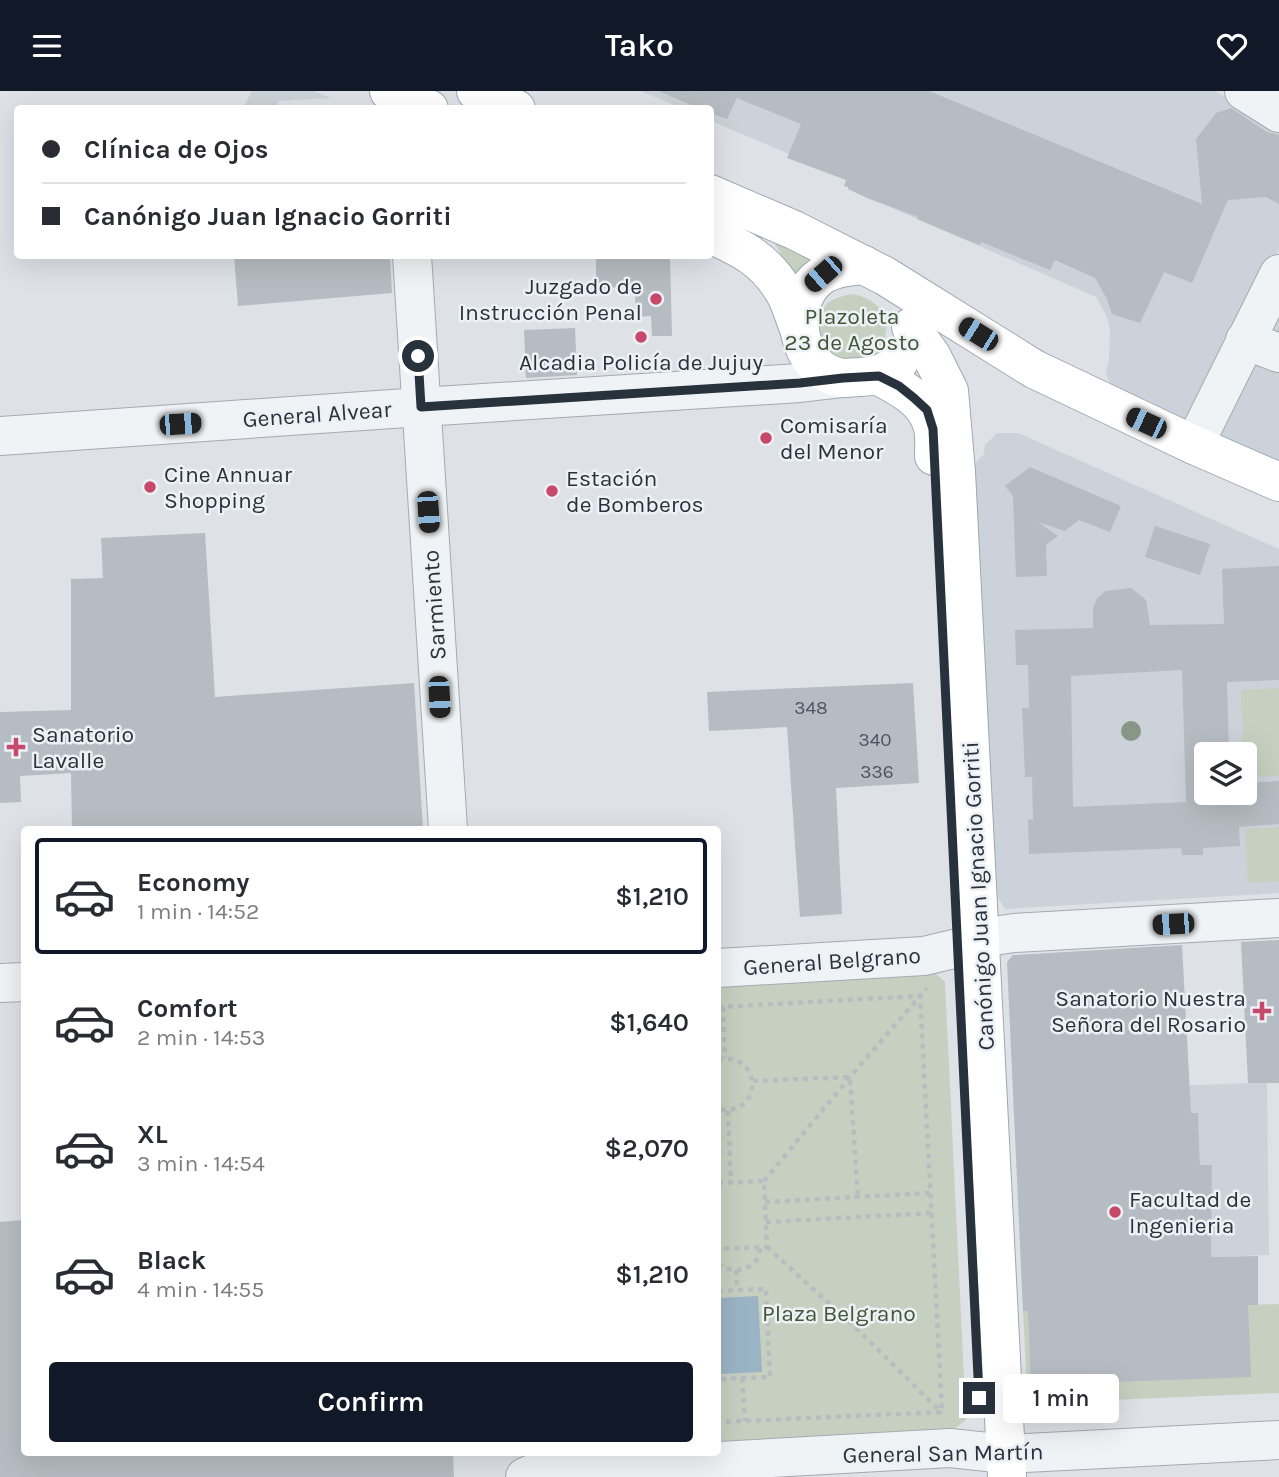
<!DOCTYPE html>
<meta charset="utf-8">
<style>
body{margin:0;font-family:Karla,sans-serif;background:#f2f2f3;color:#2b2b33;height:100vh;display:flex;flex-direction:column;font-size:26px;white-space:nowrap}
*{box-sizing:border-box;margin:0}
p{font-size:23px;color:#7c7c81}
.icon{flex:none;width:38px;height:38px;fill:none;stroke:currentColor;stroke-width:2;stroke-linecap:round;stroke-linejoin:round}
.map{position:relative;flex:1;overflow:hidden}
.drawer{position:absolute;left:21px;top:735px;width:700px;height:630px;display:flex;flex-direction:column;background:#fff;border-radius:7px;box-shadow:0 7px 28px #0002}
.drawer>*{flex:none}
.banner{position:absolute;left:14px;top:14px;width:700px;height:154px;border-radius:7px;box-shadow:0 7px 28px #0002;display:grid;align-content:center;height:154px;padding:0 28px;background:#fff}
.controls{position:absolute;left:1194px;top:651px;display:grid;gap:14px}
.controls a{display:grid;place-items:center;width:63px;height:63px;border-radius:7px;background:#fff;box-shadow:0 7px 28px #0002;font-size:35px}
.end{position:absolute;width:32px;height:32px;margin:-16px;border:9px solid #28323d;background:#fff;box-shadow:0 0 0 4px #fff}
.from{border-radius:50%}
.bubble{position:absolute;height:49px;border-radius:7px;background:#fff;box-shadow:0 7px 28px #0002;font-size:23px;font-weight:600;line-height:49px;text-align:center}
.car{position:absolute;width:21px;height:42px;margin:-21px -10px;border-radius:9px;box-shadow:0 0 5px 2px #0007;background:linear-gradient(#222 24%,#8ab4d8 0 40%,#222 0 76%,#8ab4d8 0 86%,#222 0)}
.banner b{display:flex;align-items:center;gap:24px;height:66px;font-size:26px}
.banner b+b{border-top:2px solid #e1e1e2}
.banner i{width:18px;height:18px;background:#2b2b33}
ul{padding:12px 0 0;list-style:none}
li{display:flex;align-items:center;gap:21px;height:116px;margin:0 14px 10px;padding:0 14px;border:4px solid transparent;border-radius:7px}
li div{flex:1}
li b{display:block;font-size:26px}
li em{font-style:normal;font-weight:600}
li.selected{border-color:#111827}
li>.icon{width:63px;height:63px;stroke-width:1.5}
.cta{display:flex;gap:14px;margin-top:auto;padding:14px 28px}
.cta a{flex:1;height:80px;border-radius:7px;background:#111827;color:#fff;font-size:28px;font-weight:600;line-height:80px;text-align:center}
header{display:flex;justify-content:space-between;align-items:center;height:91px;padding:0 28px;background:#111827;color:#fff;font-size:32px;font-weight:600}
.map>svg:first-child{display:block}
</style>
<header><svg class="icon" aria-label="menu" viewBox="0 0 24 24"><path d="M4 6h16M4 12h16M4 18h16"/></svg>Tako<svg class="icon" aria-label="heart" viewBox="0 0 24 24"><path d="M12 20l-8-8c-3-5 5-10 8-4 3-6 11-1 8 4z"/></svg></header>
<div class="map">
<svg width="1279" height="1386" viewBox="0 0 1279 1386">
<rect width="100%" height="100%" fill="#dee2e7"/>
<g fill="#ccd2d9" fill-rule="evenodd">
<polygon points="252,0 314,0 331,7 278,10 278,17 243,17"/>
<polygon points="640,0 1215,0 1279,37 1279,158 1196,335 1113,296 1109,291 1106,281 1109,269 1110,238 1106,224 1096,206 853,100 856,91 711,30 710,18 682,17"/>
<polygon points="1279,205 1279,370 1214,342"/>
<path d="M 997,342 L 1018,342 L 1279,458 L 1279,802 L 1005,818 L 993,799 L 972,386 L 976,371 L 984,363 L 985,354 ZM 1206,663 L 1244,663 L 1244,702 L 1206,702 Z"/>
<polygon points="1248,992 1267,992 1269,1164 1211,1166 1212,1074 1200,1075 1198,1022 1014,1024 1013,1001"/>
</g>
<g fill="#c6d0c0">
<polygon points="774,151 820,172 797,192"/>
<path d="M 854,203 C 888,211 896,239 874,266 L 840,271 L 818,248 C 819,219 822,207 854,203 Z"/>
<polygon points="1279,597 1279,685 1244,686 1241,599"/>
<polygon points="1279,736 1279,790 1248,792 1245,738"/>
<polygon points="930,878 945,891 966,1329 951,1340 718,1351 718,893"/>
<polygon points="1279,1213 1279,1302 1039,1312 1027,1298 1023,1220"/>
</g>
<polygon fill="#9bb4c5" points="758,1205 762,1281 719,1283 718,1207"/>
<g fill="#b6bcc3" fill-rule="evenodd">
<polygon points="659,0 929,0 1202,113 1196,48 1216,22 1231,17 1267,41 1279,44 1279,113 1266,106 1228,109 1192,192 1164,181 1140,232 1112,223 1107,208 1095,187 1055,169 1050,179 981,151 980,154 962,147 917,128 918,126 867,107 848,98 848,96 844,95 846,89 787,67 801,33 737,7 727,28 710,22 710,18 700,18"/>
<polygon points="234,164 390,164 392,202 238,215"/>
<polygon points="596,164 670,164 672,245 652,245 651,225 636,226 635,202 630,202 630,196 596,197"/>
<polygon points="575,237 577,284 526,287 524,239"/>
<polygon points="1030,376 1121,415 1110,441 1079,429 1065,440 1038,431 1058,445 1046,454 1047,485 1016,486 1013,405 1005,395"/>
<polygon points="1155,435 1210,453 1200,484 1145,466"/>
<polygon points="205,442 215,606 414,592 423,738 72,738 71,682 20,685 21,711 0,712 0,621 71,619 71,488 103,487 101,447"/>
<path d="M 1279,475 L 1279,589 L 1227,591 L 1229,663 L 1206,663 L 1206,702 L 1244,702 L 1244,692 L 1279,690 L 1279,733 L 1239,736 L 1240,755 L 1203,757 L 1203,764 L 1182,764 L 1181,757 L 1029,763 L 1028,728 L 1033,729 L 1032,686 L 1025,686 L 1022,617 L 1029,617 L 1028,574 L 1016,574 L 1015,539 L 1093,537 L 1093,517 L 1097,507 L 1106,500 L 1131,497 L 1146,509 L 1150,534 L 1224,533 L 1222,478 ZM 1182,579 L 1186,711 L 1073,716 L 1071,585 Z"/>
<polygon points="913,592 919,692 836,697 842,823 800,826 787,636 709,640 707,601"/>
<polygon points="1279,849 1279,992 1248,992 1241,851"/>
<polygon points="1182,854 1191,1022 1198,1022 1200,1074 1212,1074 1211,1166 1258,1165 1258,1214 1248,1214 1251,1286 1031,1294 1028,1220 1023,1220 1007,871 1013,864 1016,864"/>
<polygon points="24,1129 24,1362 453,1362 454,1386 0,1386 0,1131"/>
</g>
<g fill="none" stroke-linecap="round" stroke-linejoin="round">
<g stroke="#a4aab1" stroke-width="40">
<g id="minor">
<polyline points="1244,0 1279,22"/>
<polyline points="412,164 448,738"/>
<polyline points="1245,249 1279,262"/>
<polyline points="0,345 421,316 800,292 843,287"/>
<polyline points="1194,354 1279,183"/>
<polyline points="718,877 924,865 958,857 980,847 1014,842 1279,827"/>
<polyline points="0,892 24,891"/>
<polyline points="525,1386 539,1380 950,1357 1006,1363 1279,1349"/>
</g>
</g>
<g stroke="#9ea8b2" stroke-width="40">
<g id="major">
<polyline points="389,0 429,18"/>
<polyline points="476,0 516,18"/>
<polyline points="710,103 794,139 885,185 1034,278 1194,354 1279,391"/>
<path d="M 710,143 C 742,157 765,169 783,199 C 791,211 794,227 800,240"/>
<path d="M 864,174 C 849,176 834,176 821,185 C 784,211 796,281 843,287 C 848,287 855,286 860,286 C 876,285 887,282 899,271"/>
<polyline points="911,236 932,266 949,300 956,381 1007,1386"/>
<path d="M 879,285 C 902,297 927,310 933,337 C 935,346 934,356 934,365"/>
</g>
</g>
<g stroke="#b8bdc1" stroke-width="4.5" stroke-dasharray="5 5" stroke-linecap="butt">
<polyline points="718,916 920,905 942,1321 718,1331"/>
<polyline points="723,916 725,967"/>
<path d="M 718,968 C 764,961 763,1027 718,1018"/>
<polyline points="753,990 850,986 858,1106"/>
<polyline points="728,1020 731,1091"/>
<polyline points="764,1090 850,986 927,897"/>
<polyline points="718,1092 764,1090 767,1156 718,1158"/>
<polyline points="765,1111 931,1102"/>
<polyline points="766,1131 932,1122"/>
<polyline points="767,1156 852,1233 942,1322"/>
<path d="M 718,1173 C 729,1181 748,1182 757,1168 C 759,1165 759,1160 761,1156"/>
<polyline points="736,1179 737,1199"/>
<polyline points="718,1200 766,1198 770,1286 718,1288"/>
<polyline points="742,1287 745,1330"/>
</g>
<use href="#minor" stroke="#f0f3f5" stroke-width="38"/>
<use href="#major" stroke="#fff" stroke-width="38"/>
</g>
<circle fill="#879686" cx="1131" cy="640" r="10"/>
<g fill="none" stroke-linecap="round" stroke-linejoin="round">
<polyline stroke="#28323d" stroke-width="9" points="418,265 421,316 800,292 843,287 879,285 899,295 914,307 927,319 933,338 979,1307"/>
</g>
<g fill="#c6496a" stroke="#edf1f5" stroke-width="2.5">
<circle cx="656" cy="208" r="7"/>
<circle cx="641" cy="246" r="7"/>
<circle cx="766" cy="347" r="7"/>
<circle cx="150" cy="396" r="7"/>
<circle cx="552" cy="400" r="7"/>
<path d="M12.5 645.5h7v7h7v7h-7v7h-7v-7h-7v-7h7z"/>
<path d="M1258.5 909.5h7v7h7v7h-7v7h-7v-7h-7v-7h7z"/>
<circle cx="1115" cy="1121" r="7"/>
</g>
<g text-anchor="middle" stroke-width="5" stroke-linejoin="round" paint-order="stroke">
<g font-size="19" fill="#4c545e">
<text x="811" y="623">348</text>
<text x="875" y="655">340</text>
<text x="877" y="687">336</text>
</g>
<g font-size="23" fill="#28323d" stroke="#edf1f5" text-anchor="start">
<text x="642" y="203" text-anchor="end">Juzgado de<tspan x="642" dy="26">Instrucción Penal</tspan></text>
<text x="641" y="279" text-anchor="middle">Alcadia Policía de Jujuy</text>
<text x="780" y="342">Comisaría<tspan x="780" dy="26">del Menor</tspan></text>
<text x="164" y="391">Cine Annuar<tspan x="164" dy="26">Shopping</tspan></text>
<text x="566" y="395">Estación<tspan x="566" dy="26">de Bomberos</tspan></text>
<text x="32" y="651">Sanatorio<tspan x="32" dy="26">Lavalle</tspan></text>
<text x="1246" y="915" text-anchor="end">Sanatorio Nuestra<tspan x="1246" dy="26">Señora del Rosario</tspan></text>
<text x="1129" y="1116">Facultad de<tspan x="1129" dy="26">Ingenieria</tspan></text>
</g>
<g font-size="23" fill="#405736" stroke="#edf1f5">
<text x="852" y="233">Plazoleta<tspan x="852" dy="26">23 de Agosto</tspan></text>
<text x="839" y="1230">Plaza Belgrano</text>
</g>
<g font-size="23" fill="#28323d" stroke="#edf1f5">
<text transform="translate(317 323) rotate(-4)" y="8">General Alvear</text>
<text transform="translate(434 514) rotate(-94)" y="8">Sarmiento</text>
<text transform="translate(978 805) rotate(-93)" y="8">Canónigo Juan Ignacio Gorriti</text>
<text transform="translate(832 870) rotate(-4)" y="8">General Belgrano</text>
<text transform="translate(943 1362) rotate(-1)" y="8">General San Martín</text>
</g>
</g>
</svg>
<div class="controls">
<a><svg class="icon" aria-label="layers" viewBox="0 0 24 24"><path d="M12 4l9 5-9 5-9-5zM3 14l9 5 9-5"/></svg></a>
</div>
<i class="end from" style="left:418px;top:265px"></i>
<i class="end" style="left:979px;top:1307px"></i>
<div class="bubble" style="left:1003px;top:1283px;width:116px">1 min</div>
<i class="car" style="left:823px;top:183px;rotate:229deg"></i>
<i class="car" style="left:978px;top:243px;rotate:302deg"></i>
<i class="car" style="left:1146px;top:332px;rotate:295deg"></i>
<i class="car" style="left:180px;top:333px;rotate:86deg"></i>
<i class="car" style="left:428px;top:421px;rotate:176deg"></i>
<i class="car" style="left:439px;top:606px;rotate:177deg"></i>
<i class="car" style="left:1173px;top:833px;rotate:267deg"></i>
<div class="banner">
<b><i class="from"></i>Clínica de Ojos</b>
<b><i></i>Canónigo Juan Ignacio Gorriti</b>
</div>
<section class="drawer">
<ul>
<li class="selected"><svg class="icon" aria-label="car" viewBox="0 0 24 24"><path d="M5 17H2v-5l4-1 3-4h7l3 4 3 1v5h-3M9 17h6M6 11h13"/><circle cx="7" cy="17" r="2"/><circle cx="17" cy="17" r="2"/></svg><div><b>Economy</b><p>1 min · 14:52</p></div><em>$1,210</em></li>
<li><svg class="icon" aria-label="car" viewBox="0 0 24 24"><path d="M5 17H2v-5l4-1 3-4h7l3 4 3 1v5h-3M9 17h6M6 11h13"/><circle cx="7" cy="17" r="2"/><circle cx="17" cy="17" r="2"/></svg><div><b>Comfort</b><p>2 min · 14:53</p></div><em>$1,640</em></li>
<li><svg class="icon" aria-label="car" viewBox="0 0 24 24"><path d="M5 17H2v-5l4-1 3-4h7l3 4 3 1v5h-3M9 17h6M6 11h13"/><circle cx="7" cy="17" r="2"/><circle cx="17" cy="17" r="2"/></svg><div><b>XL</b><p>3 min · 14:54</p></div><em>$2,070</em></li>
<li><svg class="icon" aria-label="car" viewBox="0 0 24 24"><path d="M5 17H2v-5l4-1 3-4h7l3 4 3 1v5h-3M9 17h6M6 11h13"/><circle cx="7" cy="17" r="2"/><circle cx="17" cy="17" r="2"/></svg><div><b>Black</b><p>4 min · 14:55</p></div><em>$1,210</em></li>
</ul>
<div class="cta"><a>Confirm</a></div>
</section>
</div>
